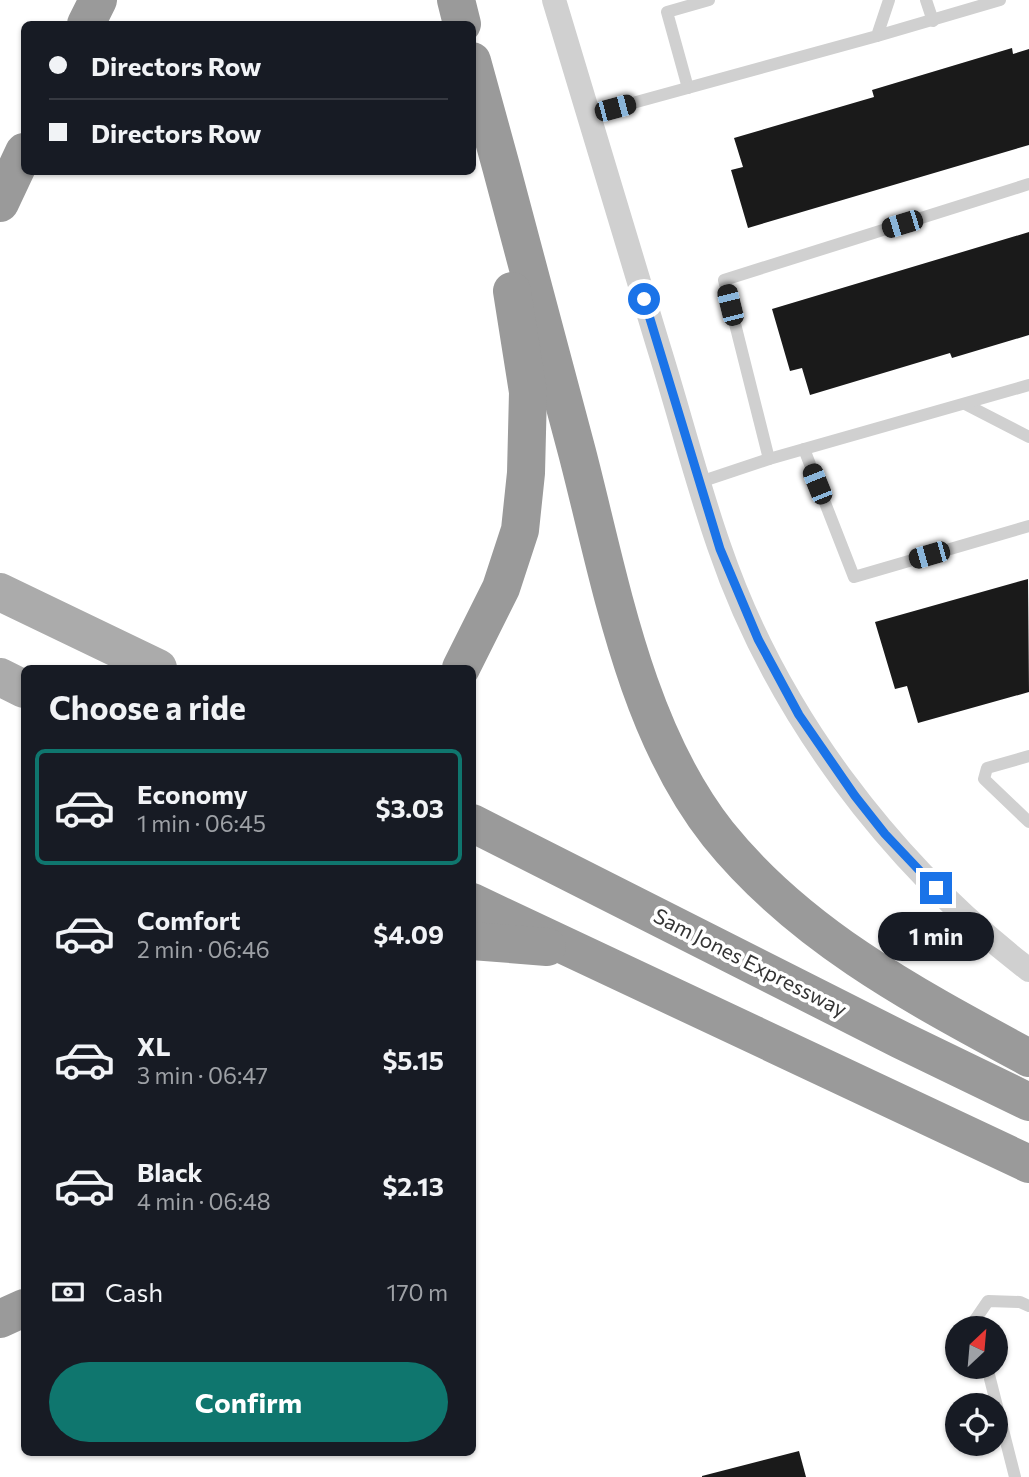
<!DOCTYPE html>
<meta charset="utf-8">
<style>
body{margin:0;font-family:Commissioner,sans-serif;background:#242831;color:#f1f3f6;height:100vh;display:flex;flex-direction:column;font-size:26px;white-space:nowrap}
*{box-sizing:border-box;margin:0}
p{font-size:23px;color:#9ea1a6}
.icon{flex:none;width:38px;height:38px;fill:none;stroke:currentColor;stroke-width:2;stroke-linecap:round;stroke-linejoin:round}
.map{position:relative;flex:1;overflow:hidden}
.drawer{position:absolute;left:21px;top:665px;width:455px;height:791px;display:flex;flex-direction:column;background:#171b24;border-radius:10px;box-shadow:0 2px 5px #0004}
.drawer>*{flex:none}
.guide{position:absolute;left:21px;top:21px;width:455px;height:154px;border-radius:10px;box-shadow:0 2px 5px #0004;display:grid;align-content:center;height:154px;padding:0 28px;background:#171b24}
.needle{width:46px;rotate:26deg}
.fabs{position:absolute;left:945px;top:1316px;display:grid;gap:14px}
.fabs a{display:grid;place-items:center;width:63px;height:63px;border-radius:50%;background:#171b24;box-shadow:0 2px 5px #0004;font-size:35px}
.end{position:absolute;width:32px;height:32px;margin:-16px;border:9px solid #1a73e8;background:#fff;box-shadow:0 0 0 4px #fff}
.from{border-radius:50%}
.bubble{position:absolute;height:49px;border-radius:24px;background:#171b24;box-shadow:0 2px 5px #0004;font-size:23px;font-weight:700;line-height:49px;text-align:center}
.car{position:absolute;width:21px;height:42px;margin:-21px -10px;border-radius:9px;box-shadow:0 0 5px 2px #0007;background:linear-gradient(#222 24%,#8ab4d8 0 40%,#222 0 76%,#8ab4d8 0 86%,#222 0)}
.guide b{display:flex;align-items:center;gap:24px;height:66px;font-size:26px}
.guide b+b{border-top:2px solid #363941}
.guide i{width:18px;height:18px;background:#f1f3f6}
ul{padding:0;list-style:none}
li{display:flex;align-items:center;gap:21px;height:116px;margin:0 14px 10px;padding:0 14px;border:4px solid transparent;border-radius:10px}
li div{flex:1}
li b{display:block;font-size:26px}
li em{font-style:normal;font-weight:700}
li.on{border-color:#0f766e}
li>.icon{width:63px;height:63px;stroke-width:1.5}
h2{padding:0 28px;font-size:32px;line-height:84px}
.pay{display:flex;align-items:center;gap:18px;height:77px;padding:0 28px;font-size:26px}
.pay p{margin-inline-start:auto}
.action{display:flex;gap:14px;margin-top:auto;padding:14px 28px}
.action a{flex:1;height:80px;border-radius:42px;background:#0f766e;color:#fff;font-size:28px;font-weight:700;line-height:80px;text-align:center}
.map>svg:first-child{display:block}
</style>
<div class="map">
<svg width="1029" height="1477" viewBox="0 0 1029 1477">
<rect width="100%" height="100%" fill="#fff"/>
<g fill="#1a1a1a">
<polygon points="1012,48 1013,54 1029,49 1029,145 748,228 731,170 743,167 734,138 874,97 872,90"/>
<polygon points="1029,232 1029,335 952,358 950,353 810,395 802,368 790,371 772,309"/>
<polygon points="1028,579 1029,692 918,723 907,686 895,689 875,622"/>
<polygon points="799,1451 806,1477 702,1477 702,1476"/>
</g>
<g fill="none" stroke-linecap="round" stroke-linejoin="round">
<g stroke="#d0d0d0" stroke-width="12">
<polyline points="926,0 933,21"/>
<polyline points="877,36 1000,0"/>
<polyline points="688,88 667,12 709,0"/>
<polyline points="589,115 877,36 889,0"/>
<polyline points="965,404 1029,437"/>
<polyline points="804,449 854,577 1029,526"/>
<polyline points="769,459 1029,385"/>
<polyline points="700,482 769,459 724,280 1029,184"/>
<polyline points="1029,756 987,768 984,779 1029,822"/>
<polyline points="977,1328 975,1320 988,1301 1020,1302 1029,1306"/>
<polyline points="987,1367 1015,1477"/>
</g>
<path stroke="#d0d0d0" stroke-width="24" d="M 554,0 C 589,115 624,230 658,345 C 679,412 696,480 719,546 C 776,713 890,863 1029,970"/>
<g stroke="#ababab" stroke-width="38">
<polyline points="0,592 158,668"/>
<polyline points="0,677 24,689"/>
</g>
<g stroke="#9a9a9a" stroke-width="38">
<polyline points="456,0 462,24"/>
<polyline points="86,24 98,0"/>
<path d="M 472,61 C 508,191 543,321 577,452 C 610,579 635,729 718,834 C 800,936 916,997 1029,1058"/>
<polyline points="0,203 24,152"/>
<polyline points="461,668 501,588 520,530 526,473 528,392 512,291"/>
<polyline points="472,823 901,1040 1029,1102"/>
<polyline points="472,902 1029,1164"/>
<polyline points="472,941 547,947"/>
<polyline points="0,1319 24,1308"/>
</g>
</g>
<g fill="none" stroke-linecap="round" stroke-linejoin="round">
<polyline stroke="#1a73e8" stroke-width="9" points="644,299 720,549 758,639 799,715 855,796 885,834 936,888"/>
</g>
<g text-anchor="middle" stroke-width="7" stroke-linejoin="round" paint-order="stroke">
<g font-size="21" fill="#333" stroke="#fff">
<text transform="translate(750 963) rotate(27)" y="7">Sam Jones Expressway</text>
</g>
</g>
</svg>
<div class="fabs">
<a><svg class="needle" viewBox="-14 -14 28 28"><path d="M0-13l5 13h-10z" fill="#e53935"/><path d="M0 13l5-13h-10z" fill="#9ea1a6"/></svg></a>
<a><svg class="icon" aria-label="locate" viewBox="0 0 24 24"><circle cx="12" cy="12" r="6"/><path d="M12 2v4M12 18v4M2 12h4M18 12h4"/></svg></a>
</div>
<i class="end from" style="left:644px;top:299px"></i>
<i class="end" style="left:936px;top:888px"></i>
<div class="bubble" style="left:878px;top:912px;width:116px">1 min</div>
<i class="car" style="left:615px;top:108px;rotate:75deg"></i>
<i class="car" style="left:902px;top:224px;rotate:253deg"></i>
<i class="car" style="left:730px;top:305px;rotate:346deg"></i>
<i class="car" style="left:817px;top:484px;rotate:338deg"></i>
<i class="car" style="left:929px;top:555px;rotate:254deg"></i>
<div class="guide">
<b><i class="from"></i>Directors Row</b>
<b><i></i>Directors Row</b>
</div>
<section class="drawer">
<h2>Choose a ride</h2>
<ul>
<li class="on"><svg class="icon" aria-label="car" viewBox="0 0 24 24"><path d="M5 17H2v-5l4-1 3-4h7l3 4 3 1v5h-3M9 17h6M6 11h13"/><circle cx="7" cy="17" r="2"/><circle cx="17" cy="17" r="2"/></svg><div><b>Economy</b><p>1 min · 06:45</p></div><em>$3.03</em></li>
<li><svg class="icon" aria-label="car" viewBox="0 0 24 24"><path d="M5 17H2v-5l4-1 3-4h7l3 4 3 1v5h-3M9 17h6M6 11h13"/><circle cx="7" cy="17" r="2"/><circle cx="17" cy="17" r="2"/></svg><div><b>Comfort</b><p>2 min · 06:46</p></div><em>$4.09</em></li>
<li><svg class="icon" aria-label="car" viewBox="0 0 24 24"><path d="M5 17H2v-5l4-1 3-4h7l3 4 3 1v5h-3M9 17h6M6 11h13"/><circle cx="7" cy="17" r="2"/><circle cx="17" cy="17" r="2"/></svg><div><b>XL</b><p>3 min · 06:47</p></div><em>$5.15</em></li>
<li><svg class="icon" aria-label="car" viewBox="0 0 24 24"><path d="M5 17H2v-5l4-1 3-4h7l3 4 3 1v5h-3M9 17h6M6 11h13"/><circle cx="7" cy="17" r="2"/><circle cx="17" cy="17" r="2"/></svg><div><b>Black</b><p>4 min · 06:48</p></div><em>$2.13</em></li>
</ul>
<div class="pay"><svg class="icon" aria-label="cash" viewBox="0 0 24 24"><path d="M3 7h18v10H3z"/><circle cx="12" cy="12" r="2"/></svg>Cash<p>170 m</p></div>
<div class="action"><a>Confirm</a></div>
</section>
</div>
